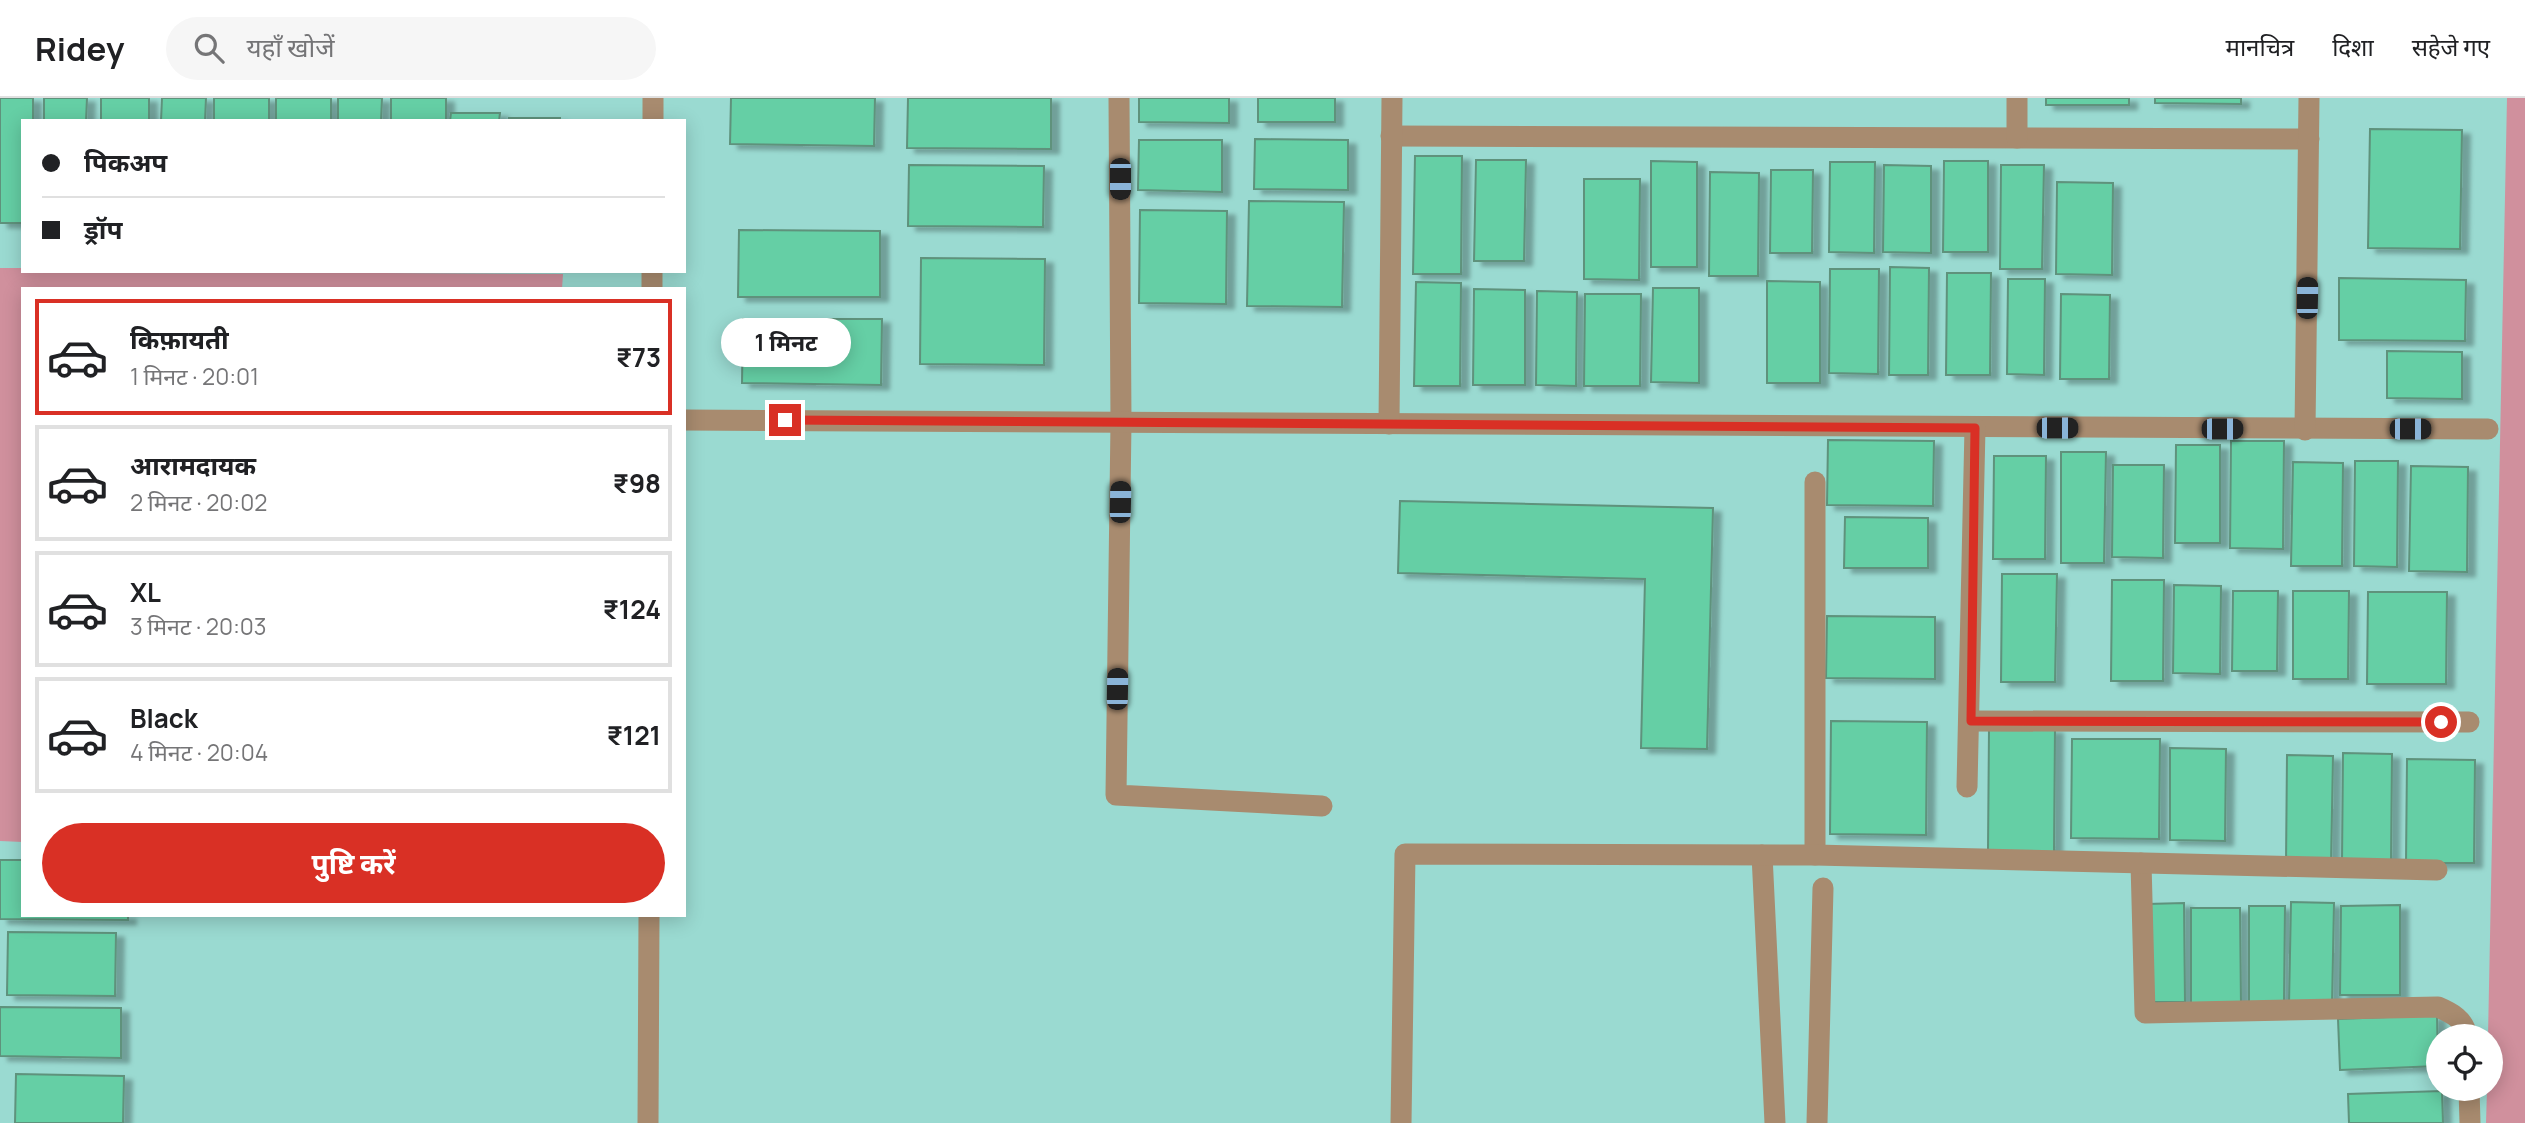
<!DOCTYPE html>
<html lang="hi">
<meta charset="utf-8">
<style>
body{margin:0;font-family:Manrope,"Noto Sans Devanagari",sans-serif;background:#f6f6f6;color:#202124;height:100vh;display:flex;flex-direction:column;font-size:26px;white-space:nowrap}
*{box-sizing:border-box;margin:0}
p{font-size:23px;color:#757577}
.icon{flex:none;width:38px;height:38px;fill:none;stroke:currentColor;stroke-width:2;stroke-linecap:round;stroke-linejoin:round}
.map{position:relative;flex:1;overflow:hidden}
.sheet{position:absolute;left:21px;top:189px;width:665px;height:630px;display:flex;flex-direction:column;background:#fff;border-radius:0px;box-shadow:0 4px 18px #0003}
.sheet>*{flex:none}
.guide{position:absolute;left:21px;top:21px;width:665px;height:154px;border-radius:0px;box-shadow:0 4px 18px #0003;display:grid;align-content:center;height:154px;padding:0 21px;background:#fff}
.tools{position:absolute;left:2426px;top:926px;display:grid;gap:14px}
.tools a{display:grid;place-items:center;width:77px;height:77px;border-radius:50%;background:#fff;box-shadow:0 4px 18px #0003;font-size:35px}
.end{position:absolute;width:32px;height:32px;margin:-16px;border:9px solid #d93025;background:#fff;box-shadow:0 0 0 4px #fff}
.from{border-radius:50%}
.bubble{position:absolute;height:49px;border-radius:24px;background:#fff;box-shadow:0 4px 18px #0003;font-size:23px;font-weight:700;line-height:49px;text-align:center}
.car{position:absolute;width:21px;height:42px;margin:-21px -10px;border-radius:9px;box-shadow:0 0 5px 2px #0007;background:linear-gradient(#222 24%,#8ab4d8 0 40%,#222 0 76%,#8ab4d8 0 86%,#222 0)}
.guide b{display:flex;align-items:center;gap:24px;height:66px;font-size:26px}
.guide b+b{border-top:2px solid #e0e0e0}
.guide i{width:18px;height:18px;background:#202124}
ul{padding:12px 0 0;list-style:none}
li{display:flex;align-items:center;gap:21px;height:116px;margin:0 14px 10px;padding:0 7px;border:4px solid #e0e0e0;border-radius:0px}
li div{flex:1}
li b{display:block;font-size:26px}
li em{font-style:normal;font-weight:700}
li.active{border-color:#d93025}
li>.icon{width:63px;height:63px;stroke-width:1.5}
.cta{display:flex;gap:14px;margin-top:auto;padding:14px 21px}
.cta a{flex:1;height:80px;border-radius:42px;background:#d93025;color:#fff;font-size:28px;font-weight:700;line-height:80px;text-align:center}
header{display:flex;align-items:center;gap:42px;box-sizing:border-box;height:98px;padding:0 35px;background:#fff;border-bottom:2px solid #e0e0e0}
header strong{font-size:33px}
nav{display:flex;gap:38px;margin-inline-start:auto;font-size:24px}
.search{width:490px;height:63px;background:#f6f6f6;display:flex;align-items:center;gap:18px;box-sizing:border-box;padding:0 24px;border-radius:38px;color:#757577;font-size:26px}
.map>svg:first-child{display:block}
</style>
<header>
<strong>Ridey</strong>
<div class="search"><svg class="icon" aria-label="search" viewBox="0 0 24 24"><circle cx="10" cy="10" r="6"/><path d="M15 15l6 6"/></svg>यहाँ खोजें</div>
<nav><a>मानचित्र</a><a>दिशा</a><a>सहेजे गए</a></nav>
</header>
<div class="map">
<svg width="2525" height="1025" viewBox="0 0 2525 1025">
<defs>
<filter id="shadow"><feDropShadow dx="8" dy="4.5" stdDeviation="2" flood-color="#0004"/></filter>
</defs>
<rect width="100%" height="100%" fill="#9adad1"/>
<g fill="#d0909d">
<polygon points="2507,0 2525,0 2525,1025 2486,1025 2487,991 2490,990 2488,938"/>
<polygon points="0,170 23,170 23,173 563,176 562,191 23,191 23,744 0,743"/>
</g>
<g fill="#65cfa5" stroke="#5e927c" stroke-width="2" filter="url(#shadow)">
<polygon points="0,0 33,0 33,23 23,23 23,125 0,125"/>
<polygon points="44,0 87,0 86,23 44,23"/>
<rect x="101" y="0" width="48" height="23"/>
<polygon points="162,0 206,0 205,23 161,23"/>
<rect x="214" y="0" width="55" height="23"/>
<rect x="276" y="0" width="55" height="23"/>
<polygon points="338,0 382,0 381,23 338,23"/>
<rect x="391" y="0" width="55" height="23"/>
<polygon points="731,0 875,0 874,48 730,46"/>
<polygon points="908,0 1051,0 1051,51 907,50"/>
<polygon points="1139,0 1229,0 1229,25 1139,24"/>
<rect x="1258" y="0" width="77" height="24"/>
<rect x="2046" y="0" width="83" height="7"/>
<polygon points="2155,0 2241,0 2241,6 2155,5"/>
<polygon points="451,15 500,15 499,23 450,23"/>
<rect x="509" y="20" width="51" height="3"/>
<polygon points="2370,31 2462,32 2460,151 2368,150"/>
<polygon points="1255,41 1348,42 1348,92 1254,91"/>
<polygon points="1139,42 1222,42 1222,94 1138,92"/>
<polygon points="1415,58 1462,58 1461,176 1413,176"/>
<polygon points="1476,62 1526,62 1524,163 1474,163"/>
<polygon points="1651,63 1697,64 1697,169 1651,169"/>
<polygon points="1944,63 1988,63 1988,154 1943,154"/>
<polygon points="1830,64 1875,64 1874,155 1829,154"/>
<polygon points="909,67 1044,68 1043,129 908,128"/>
<polygon points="1884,67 1931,68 1931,155 1883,154"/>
<polygon points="2001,67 2044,67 2042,171 2000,171"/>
<polygon points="1771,72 1813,72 1812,155 1770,155"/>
<polygon points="1710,74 1759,75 1758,178 1709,178"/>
<polygon points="1584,81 1640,81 1639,182 1584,181"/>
<polygon points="2057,84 2113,85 2112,177 2056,176"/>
<polygon points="1249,103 1344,104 1342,209 1247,208"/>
<polygon points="1140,112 1227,113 1226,206 1139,205"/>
<polygon points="739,132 880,133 880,199 738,199"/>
<polygon points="921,160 1045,161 1044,267 920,266"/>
<polygon points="1890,169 1929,170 1928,277 1889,277"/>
<polygon points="1830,171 1879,171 1878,276 1829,275"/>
<polygon points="1947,175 1991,175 1990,277 1946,277"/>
<polygon points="2339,180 2466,182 2465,243 2339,242"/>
<polygon points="2008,181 2045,181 2044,277 2007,276"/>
<polygon points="1767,183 1820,184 1820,285 1767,285"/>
<polygon points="1416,184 1461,185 1460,288 1414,288"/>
<polygon points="1653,190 1699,190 1699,285 1651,284"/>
<polygon points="1474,191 1525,192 1525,287 1473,287"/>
<polygon points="1537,193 1577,194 1576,288 1536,287"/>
<polygon points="1585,196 1641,196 1640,288 1584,288"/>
<polygon points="2061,196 2110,197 2109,281 2060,281"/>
<polygon points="743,221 882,221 881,287 742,285"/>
<polygon points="2387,253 2462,254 2462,301 2387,300"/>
<polygon points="1828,342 1934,343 1933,408 1827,407"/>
<polygon points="2231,343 2284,343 2283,451 2230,450"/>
<polygon points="2176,347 2220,347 2220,445 2175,445"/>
<polygon points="2061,354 2106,354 2104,465 2061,465"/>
<polygon points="1994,358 2046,358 2045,461 1993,461"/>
<polygon points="2355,363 2398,363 2397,469 2354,468"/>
<polygon points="2293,364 2343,365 2342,468 2291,468"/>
<polygon points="2113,367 2164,367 2163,460 2112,459"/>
<polygon points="2411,368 2468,369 2467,474 2409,473"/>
<polygon points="1400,403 1713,410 1707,651 1641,650 1645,481 1398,475"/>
<polygon points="1845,419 1928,420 1928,470 1844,470"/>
<polygon points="2002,476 2057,476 2055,584 2001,584"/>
<polygon points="2112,482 2164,482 2163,583 2111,583"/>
<polygon points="2174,487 2221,488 2220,576 2173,575"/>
<polygon points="2233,493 2278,493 2277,573 2232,573"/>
<polygon points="2293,493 2349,493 2348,581 2293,581"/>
<polygon points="2368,494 2447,494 2446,586 2367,586"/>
<polygon points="1827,518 1935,519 1935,581 1826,580"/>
<polygon points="1831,623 1927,624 1926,737 1830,736"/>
<polygon points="1989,630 2055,631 2054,754 1988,753"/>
<polygon points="2072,641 2160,641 2159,741 2071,740"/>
<polygon points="2170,650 2226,651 2225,743 2170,742"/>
<polygon points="2343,655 2392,656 2391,763 2342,763"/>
<polygon points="2287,657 2333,658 2331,766 2286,766"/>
<polygon points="2407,661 2475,662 2474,765 2406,765"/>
<polygon points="0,762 23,762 23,817 128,817 128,822 0,821"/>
<polygon points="2291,804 2334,805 2332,907 2289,906"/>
<polygon points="2184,805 2185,904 2147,904 2147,806"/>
<polygon points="2400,807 2400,897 2340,897 2341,808"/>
<polygon points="2249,808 2285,808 2284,904 2249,904"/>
<polygon points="2191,810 2240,810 2241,908 2191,908"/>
<polygon points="8,834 116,835 115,898 7,897"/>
<polygon points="0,909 121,910 121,960 0,958"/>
<polygon points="2437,917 2438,968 2340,972 2338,921"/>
<polygon points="16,976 124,978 123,1025 15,1025"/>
<polygon points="2442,993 2443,1025 2349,1025 2348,996"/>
</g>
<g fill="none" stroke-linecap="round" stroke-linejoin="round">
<g stroke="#a88b6f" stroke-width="21">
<polyline points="1119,0 1121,324 1116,697 1322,708"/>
<polyline points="1391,38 2309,41"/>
<polyline points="2017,40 2017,0"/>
<polyline points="684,322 2488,331"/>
<polyline points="1389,326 1392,0"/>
<polyline points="2305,332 2309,0"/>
<polyline points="1971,623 2469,624"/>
<polyline points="1967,689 1975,330"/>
<polyline points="1762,757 1775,1025"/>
<polyline points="1815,757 1815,384"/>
<path d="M 2141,765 L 2145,915 L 2438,909 C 2452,915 2464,921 2467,938"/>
<polyline points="2469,990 2470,1025"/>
<polyline points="1401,1025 1405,756 1815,757 2437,772"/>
<polyline points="1817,1025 1823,790"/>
</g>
<g stroke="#a88b6f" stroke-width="21">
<polyline points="653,23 653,0"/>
<polyline points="652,191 652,173"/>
<polyline points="648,1025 649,817"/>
</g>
</g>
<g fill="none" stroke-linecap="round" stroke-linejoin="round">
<polyline stroke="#d93025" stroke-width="9" points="785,322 1975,330 1971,623 2441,624"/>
</g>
</svg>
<div class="tools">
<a><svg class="icon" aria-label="locate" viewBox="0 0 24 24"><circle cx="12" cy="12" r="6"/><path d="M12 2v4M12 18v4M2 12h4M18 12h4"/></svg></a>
</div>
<i class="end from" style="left:2441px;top:624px"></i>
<i class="end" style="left:785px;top:322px"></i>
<div class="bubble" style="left:721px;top:220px;width:130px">1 मिनट</div>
<i class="car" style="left:1120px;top:81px;rotate:180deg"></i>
<i class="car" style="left:2307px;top:200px;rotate:1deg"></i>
<i class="car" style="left:2057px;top:330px;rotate:90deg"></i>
<i class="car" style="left:2222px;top:331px;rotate:90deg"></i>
<i class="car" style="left:2410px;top:331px;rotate:90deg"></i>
<i class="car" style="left:1120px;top:404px;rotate:1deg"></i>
<i class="car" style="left:1117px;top:591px;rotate:1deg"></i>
<div class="guide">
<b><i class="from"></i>पिकअप</b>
<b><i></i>ड्रॉप</b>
</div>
<section class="sheet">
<ul>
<li class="active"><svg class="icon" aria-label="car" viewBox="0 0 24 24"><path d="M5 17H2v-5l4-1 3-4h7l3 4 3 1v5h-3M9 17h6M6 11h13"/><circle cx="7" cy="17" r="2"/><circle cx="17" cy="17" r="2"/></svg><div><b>किफ़ायती</b><p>1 मिनट · 20:01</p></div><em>₹73</em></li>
<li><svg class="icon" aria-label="car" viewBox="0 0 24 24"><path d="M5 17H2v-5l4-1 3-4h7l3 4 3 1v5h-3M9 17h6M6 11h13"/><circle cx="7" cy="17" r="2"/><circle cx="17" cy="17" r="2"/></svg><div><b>आरामदायक</b><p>2 मिनट · 20:02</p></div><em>₹98</em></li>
<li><svg class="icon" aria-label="car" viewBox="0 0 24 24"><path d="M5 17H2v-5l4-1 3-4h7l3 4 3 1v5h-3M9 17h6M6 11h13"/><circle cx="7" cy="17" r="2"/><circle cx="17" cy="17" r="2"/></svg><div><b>XL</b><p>3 मिनट · 20:03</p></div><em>₹124</em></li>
<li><svg class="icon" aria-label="car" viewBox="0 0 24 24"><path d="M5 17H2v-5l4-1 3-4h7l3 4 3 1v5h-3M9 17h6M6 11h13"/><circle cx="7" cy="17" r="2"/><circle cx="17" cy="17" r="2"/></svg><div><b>Black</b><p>4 मिनट · 20:04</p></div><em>₹121</em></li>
</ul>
<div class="cta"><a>पुष्टि करें</a></div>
</section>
</div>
